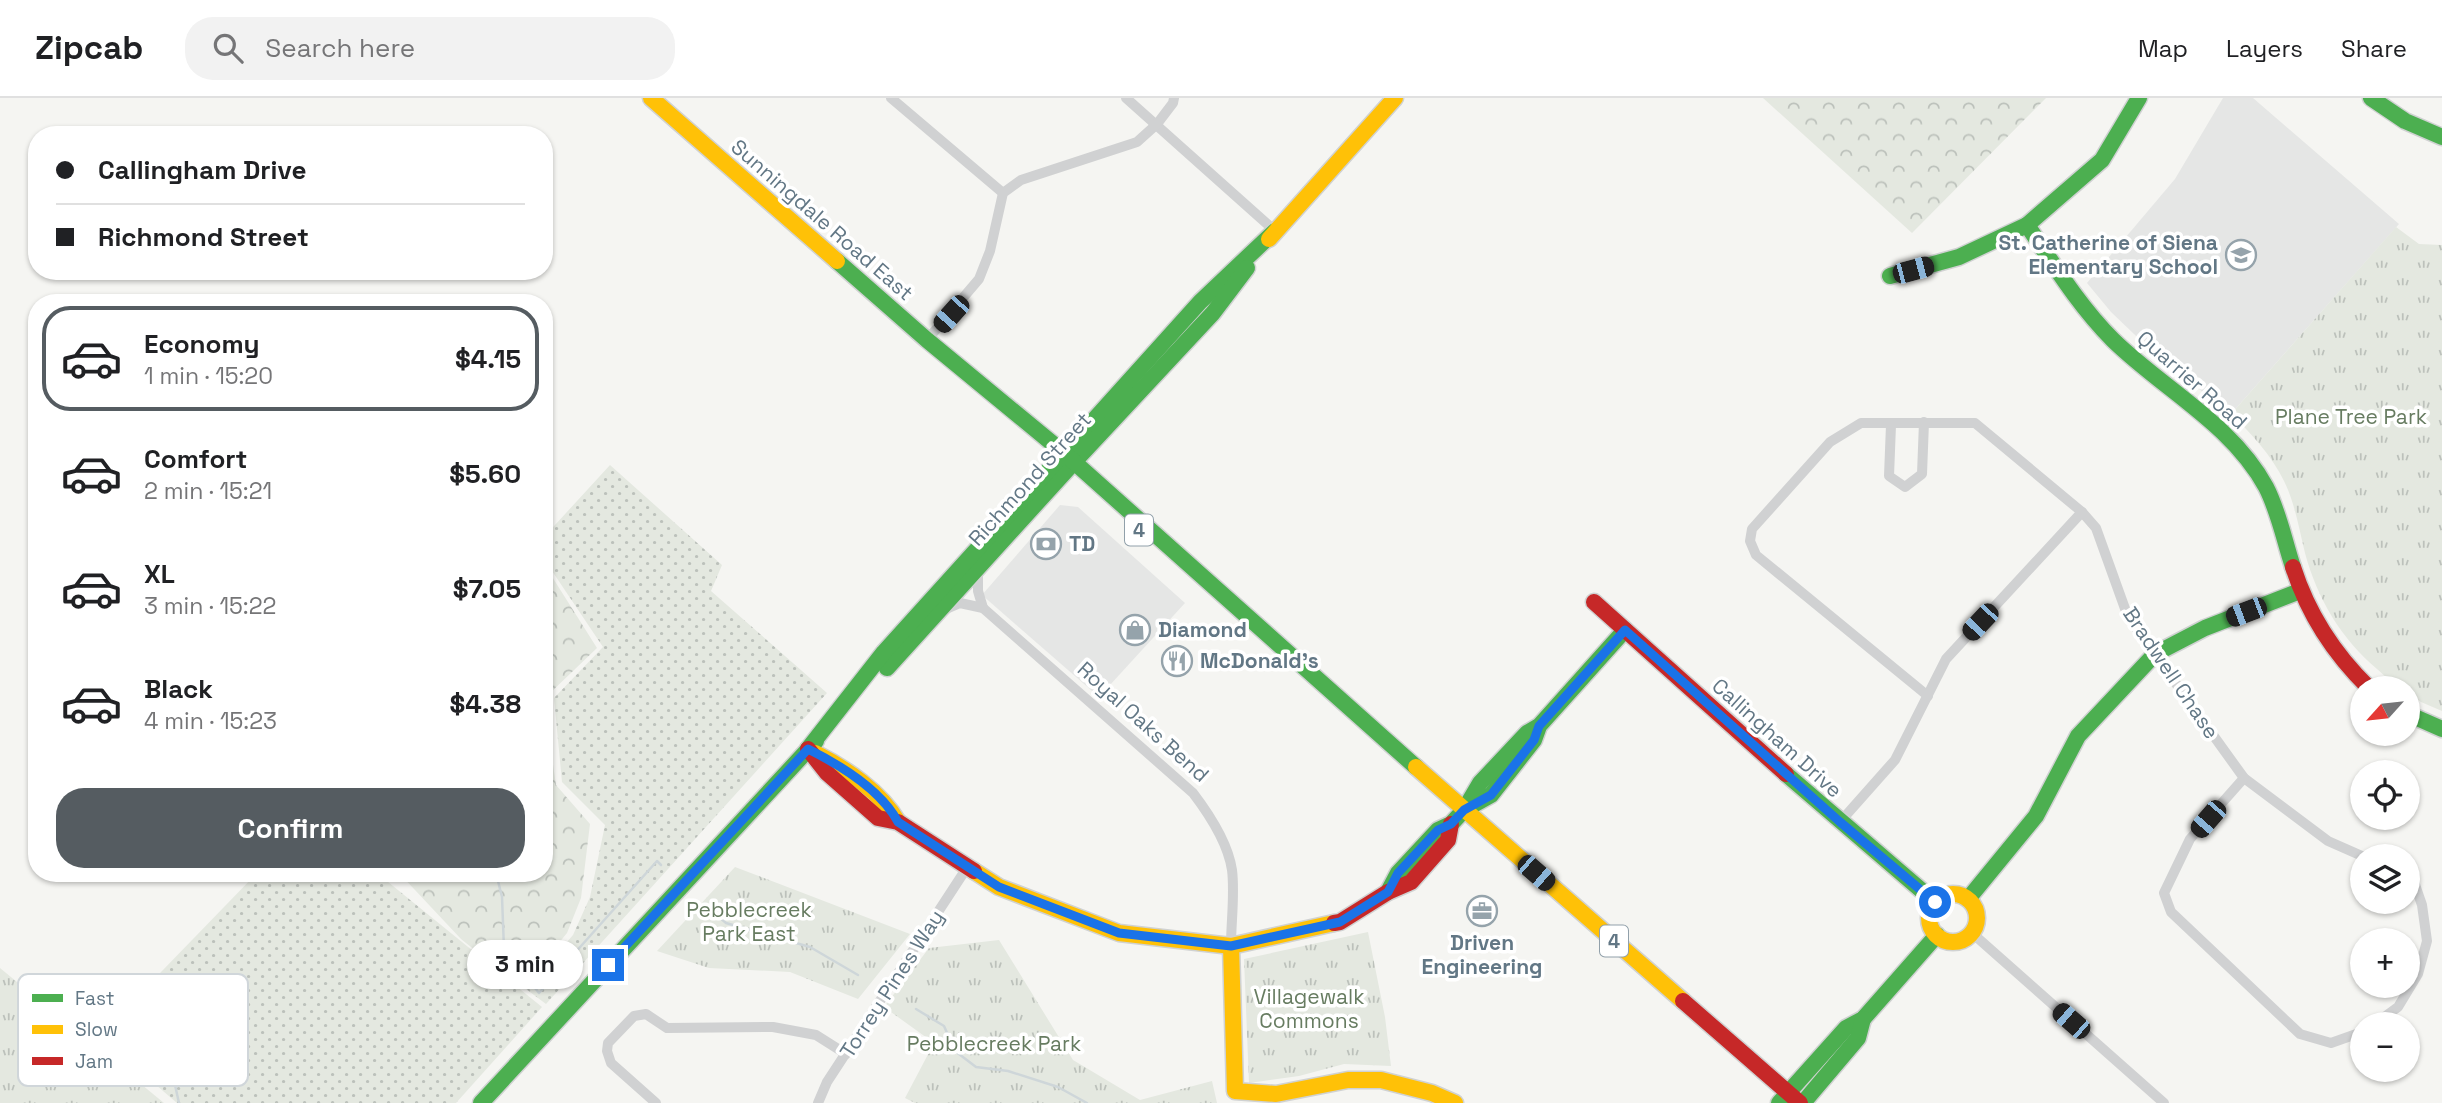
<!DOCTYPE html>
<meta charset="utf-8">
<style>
body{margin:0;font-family:"Space Grotesk",sans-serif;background:#f2f2f2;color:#202124;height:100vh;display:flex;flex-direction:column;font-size:26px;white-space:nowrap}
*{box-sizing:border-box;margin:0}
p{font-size:23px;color:#757577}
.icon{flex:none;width:38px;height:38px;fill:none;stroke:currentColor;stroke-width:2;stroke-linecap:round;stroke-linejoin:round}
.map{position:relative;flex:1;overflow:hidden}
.side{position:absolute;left:28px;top:196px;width:525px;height:588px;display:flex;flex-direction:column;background:#fff;border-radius:28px;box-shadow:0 2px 5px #0004}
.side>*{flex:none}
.guide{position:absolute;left:28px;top:28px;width:525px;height:154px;border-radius:28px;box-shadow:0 2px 5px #0004;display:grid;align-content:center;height:154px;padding:0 28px;background:#fff}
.needle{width:46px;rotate:243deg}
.controls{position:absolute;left:2350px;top:578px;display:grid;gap:14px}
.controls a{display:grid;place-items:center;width:70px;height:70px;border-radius:50%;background:#fff;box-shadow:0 2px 5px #0004;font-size:35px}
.end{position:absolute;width:32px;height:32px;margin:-16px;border:9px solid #1a73e8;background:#fff;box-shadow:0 0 0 4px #fff}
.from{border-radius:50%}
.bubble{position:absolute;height:49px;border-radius:24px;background:#fff;box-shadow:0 2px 5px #0004;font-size:23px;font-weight:700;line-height:49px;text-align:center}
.car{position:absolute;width:21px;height:42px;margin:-21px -10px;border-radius:9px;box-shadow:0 0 5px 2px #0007;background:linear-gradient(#222 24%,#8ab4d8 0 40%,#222 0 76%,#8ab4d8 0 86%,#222 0)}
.guide b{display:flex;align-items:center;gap:24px;height:66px;font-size:26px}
.guide b+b{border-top:2px solid #e0e0e0}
.guide i{width:18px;height:18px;background:#202124}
ul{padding:12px 0 0;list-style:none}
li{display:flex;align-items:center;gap:21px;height:105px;margin:0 14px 10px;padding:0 14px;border:4px solid transparent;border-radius:28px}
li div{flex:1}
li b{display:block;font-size:26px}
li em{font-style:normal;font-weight:700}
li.on{border-color:#555c61}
li>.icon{width:63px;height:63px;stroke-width:1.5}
.cta{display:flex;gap:14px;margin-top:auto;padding:14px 28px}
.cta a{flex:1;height:80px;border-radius:28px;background:#555c61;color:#fff;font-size:28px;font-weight:700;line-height:80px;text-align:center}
header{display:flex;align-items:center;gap:42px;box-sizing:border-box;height:98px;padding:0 35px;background:#fff;border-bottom:2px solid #e0e0e0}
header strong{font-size:33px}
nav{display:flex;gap:38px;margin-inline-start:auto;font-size:24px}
.search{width:490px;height:63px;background:#f2f2f2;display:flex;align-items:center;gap:18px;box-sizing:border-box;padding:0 24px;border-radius:28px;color:#757577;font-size:26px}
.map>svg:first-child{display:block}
</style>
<header>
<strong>Zipcab</strong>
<div class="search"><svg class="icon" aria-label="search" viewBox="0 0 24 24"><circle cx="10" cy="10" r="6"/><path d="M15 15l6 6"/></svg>Search here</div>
<nav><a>Map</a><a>Layers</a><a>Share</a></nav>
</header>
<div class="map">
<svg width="2442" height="1005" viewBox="0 0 2442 1005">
<defs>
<pattern id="grass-dots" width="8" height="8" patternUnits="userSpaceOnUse" patternTransform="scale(1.75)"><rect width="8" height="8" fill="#e4e8e0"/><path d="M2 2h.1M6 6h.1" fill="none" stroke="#bcc1bb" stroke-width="1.8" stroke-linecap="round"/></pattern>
<pattern id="forest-crowns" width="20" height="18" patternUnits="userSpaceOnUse" patternTransform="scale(1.75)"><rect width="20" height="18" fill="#e4e8e0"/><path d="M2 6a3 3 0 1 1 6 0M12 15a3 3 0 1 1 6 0" fill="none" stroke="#bcc1bb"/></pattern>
<pattern id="park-tufts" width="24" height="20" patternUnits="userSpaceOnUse" patternTransform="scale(1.75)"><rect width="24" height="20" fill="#e4e8e0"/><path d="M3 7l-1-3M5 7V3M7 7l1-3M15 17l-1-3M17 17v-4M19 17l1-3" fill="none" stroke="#bcc1bb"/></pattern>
</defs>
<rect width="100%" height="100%" fill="#f5f5f2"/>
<g fill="#e5e6e5">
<polygon points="2223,0 2253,0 2399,126 2231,316 2157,258 2111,214 2087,185 2175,81"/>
<polygon points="1060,407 1078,409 1185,505 1099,599 982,497"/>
</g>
<g fill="url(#grass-dots)">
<polygon points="610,367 722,467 711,493 827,595 546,906 526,891 573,837 590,799 605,727 562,684 554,600 603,549 544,461 544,439"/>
<polygon points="257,775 377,775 542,909 456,1005 177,1005 99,938"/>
</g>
<g fill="url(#forest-crowns)">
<polygon points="1763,0 2046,0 1912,135"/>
<polygon points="544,466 597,550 549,596 546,618 556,687 590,726 581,800 567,835 522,890 461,841 399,775 544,775"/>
</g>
<g fill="url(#park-tufts)">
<path d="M 2396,129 L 2419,146 L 2442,147 L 2442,613 L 2421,604 L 2408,595 L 2408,590 C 2395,590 2386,579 2377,571 C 2341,541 2317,500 2305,455 C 2299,431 2295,405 2284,383 C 2272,358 2251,335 2231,316 Z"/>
<polygon points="735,769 910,836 858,901 790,874 709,870 657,853"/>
<polygon points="1368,834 1385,919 1391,968 1344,966 1299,978 1249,985 1244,861"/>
<polygon points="999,842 1073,962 1140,1002 1212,983 1217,1005 915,1005 905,1000 934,945 884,909 929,850"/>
<polygon points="0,870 164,1005 0,1005"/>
</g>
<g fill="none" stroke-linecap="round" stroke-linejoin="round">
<g stroke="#ced6d9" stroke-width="2.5">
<polyline points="496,775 502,799 504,851 539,895 657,763 661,767"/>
<polyline points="704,806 726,825 810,849 858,877"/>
<polyline points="154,893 179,1005"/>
<polyline points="916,911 944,928 955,953 976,969 1008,973 1058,989 1087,1005"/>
</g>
<g stroke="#d0d2d2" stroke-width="19">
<g id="fast">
<polyline points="2371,0 2405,23 2442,39"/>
<path d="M 2027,127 C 2054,167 2079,208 2113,242 C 2163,291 2232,326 2266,389 C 2279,414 2284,442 2293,469"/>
<polyline points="837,163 927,242 1064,355 1200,204 1275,133"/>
<polyline points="1890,178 1959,159 2027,127 2102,62 2139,0"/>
<polyline points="1074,364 1213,215 1247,170"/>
<polyline points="887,570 1074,364"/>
<polyline points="2408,616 2442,631"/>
<polyline points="808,651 884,554 1064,355 1416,669"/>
<polyline points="1786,676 1935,804"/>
<polyline points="1466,711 1491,697 1534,642 1538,631"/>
<polyline points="1388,794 1398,775 1438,732 1451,726 1464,712 1480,685 1527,635 1539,628 1625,532"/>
<polyline points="1968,801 2036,718 2078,638 2155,556 2205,530 2300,493"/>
<polyline points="481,1005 816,643"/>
<polyline points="1779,1005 1846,930 1863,921 1937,837"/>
<polyline points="1803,1005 1858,940 1863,921"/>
</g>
</g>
<g stroke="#d0d2d2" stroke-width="19">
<g id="slow">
<polyline points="651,0 837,163"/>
<polyline points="1269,141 1395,0"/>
<path d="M 815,655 C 845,670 881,694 898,724"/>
<polyline points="1416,669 1683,903"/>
<polyline points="974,773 999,789 1119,835 1231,848 1334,825"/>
<circle cx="1953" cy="820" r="24"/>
<polyline points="1231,848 1235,993 1276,996 1348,982 1381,982 1432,995 1455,1005"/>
</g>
</g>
<g stroke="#d0d2d2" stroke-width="19">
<g id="jam">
<path d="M 2293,469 C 2308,516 2334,556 2369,590"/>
<polyline points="1594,504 1786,676"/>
<polyline points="808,651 827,675 878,720 898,724 974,773"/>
<polyline points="1334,825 1340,824 1388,794 1411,784 1448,742 1451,726"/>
<polyline points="1683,903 1800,1005"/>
</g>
</g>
<g stroke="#d0d1d2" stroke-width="10">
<polyline points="891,0 1003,95"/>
<polyline points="1126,0 1275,133"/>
<polyline points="927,242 979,181 990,153 1003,95 1021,82 1137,44 1157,26 1173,5 1174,0"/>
<polyline points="1891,327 1889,378 1905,389 1922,376 1924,324"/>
<polyline points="978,471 978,493 983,510"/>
<path d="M 944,512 L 960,505 L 983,510 L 1193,695 C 1209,716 1228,745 1232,772 C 1235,796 1231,824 1231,848"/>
<polyline points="1928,598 1756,457 1750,443 1752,431 1830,344 1861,325 1975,325 2082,414 2096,430 2128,519 2244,680 2328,743 2362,758"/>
<polyline points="2244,680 2190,741 2164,795 2171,814 2300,936 2331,945 2362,934"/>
<polyline points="1840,724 1895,662 1946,561 2082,414"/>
<polyline points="1972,835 2164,1005"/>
<polyline points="2375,926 2398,909 2418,876 2427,843 2422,807 2413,781 2408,779"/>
<polyline points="656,1005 611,965 607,953 608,945 634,918 646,916 667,930 773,929 816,937 846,956"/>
<polyline points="818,1005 827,984 968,768"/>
</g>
<use href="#fast" stroke="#4caf50" stroke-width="16"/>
<use href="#slow" stroke="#ffc107" stroke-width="16"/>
<use href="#jam" stroke="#c62828" stroke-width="16"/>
</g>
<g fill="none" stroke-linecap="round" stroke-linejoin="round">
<path stroke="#1a73e8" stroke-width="9" d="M 608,867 L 808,651 C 840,667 881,692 898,724 L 999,789 L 1119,835 L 1231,848 L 1340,824 L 1388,794 L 1398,775 L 1438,732 L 1451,726 L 1464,712 L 1491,697 L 1534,642 L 1539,628 L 1625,532 L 1840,724 L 1935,804"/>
</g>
<defs>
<g id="school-ring" transform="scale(1.575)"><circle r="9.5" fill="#fff" stroke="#95a3ab" stroke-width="1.5"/><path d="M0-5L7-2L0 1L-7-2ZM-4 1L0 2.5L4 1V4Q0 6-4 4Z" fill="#95a3ab"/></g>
<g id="bank-ring" transform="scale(1.575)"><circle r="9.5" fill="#fff" stroke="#95a3ab" stroke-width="1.5"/><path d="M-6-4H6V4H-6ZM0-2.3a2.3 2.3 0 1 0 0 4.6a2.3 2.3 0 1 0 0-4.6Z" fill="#95a3ab"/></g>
<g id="shop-ring" transform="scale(1.575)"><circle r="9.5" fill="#fff" stroke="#95a3ab" stroke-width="1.5"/><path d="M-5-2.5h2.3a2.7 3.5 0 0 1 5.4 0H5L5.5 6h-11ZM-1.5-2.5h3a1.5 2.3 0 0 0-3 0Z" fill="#95a3ab"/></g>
<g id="restaurant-ring" transform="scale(1.575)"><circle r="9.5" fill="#fff" stroke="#95a3ab" stroke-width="1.5"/><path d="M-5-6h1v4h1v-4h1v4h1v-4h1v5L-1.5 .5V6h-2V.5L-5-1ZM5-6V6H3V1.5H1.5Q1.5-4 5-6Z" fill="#95a3ab"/></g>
<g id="office-ring" transform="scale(1.575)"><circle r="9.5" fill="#fff" stroke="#95a3ab" stroke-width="1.5"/><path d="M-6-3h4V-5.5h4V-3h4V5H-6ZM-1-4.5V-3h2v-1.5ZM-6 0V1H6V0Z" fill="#95a3ab"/></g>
</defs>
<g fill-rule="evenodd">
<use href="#school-ring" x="2241" y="157"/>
<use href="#bank-ring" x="1046" y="446"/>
<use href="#shop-ring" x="1135" y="532"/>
<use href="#restaurant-ring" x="1177" y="563"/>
<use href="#office-ring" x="1482" y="813"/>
</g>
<g text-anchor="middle" stroke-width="7" stroke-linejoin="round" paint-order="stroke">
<g fill="#fff" stroke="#91a0aa" stroke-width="2">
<rect x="1125" y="416.5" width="28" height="31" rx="5"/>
<rect x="1600" y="827.5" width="28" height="31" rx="5"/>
</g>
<g font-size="19" font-weight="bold" fill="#627785">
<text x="1139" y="439">4</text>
<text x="1614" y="850">4</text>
</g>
<g font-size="21" fill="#627785" stroke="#fff">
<text transform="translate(822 122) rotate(41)" y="7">Sunningdale Road East</text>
<text transform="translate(2192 282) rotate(41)" y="7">Quarrier Road</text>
<text transform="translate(1030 381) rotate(-48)" y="7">Richmond Street</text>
<text transform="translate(2171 575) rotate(56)" y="7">Bradwell Chase</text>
<text transform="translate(1143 624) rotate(42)" y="7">Royal Oaks Bend</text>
<text transform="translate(1777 640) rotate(42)" y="7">Callingham Drive</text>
<text transform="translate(892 886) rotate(-57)" y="7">Torrey Pines Way</text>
</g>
<g font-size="21" font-weight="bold" fill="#627785" stroke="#fff" text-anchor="start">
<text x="2218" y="152" text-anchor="end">St. Catherine of Siena<tspan x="2218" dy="24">Elementary School</tspan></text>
<text x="1069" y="453">TD</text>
<text x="1158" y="539">Diamond</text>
<text x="1200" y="570">McDonald's</text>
<text x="1482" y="852" text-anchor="middle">Driven<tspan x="1482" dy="24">Engineering</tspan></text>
</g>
<g font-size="21" fill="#677c61" stroke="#fff">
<text x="2351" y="326">Plane Tree Park</text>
<text x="749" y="819">Pebblecreek<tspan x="749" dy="24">Park East</tspan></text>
<text x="1309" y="906">Villagewalk<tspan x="1309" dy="24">Commons</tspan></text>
<text x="994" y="953">Pebblecreek Park</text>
</g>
</g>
<rect x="18" y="876" width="230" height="112" rx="10" fill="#fff" stroke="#d0d6da" stroke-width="2"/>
<rect x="32" y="896" width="31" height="8" fill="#4caf50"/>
<rect x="32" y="927" width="31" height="9" fill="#ffc107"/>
<rect x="32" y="959" width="31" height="8" fill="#c62828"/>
<g font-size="19" fill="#627785">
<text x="75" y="907">Fast</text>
<text x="75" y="938">Slow</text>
<text x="75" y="970">Jam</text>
</g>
</svg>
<div class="controls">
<a><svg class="needle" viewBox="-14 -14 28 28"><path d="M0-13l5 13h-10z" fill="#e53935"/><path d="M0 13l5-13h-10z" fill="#757577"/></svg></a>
<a><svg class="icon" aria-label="locate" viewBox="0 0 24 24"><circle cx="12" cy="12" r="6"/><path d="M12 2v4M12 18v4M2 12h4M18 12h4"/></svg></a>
<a><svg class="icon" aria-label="layers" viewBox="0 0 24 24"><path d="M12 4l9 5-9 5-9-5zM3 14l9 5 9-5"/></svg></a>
<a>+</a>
<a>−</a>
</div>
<i class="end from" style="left:1935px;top:804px"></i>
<i class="end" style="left:608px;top:867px"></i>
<div class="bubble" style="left:467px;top:842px;width:116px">3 min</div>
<i class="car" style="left:1913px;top:172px;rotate:75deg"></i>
<i class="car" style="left:951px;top:216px;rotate:222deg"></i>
<i class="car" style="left:2246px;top:514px;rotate:249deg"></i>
<i class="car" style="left:1980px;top:524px;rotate:223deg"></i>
<i class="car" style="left:2208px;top:721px;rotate:221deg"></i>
<i class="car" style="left:1536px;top:775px;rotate:131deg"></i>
<i class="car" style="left:2071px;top:923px;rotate:311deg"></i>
<div class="guide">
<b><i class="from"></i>Callingham Drive</b>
<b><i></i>Richmond Street</b>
</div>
<section class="side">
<ul>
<li class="on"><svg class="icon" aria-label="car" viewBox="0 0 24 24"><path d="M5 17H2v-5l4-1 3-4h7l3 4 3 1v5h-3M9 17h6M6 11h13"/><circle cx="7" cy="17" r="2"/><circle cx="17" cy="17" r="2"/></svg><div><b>Economy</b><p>1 min · 15:20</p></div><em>$4.15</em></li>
<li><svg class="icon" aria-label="car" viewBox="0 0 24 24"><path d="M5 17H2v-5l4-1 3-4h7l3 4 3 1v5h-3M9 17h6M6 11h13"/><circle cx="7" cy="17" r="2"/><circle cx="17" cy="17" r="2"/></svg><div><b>Comfort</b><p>2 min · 15:21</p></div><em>$5.60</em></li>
<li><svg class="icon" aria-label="car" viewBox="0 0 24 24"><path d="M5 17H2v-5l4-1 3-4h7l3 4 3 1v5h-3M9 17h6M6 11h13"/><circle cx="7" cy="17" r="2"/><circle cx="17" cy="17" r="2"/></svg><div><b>XL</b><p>3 min · 15:22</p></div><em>$7.05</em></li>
<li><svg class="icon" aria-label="car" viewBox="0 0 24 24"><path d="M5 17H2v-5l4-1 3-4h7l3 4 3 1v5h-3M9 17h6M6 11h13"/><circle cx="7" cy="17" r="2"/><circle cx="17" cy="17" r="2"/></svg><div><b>Black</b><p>4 min · 15:23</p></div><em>$4.38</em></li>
</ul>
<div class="cta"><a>Confirm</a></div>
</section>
</div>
